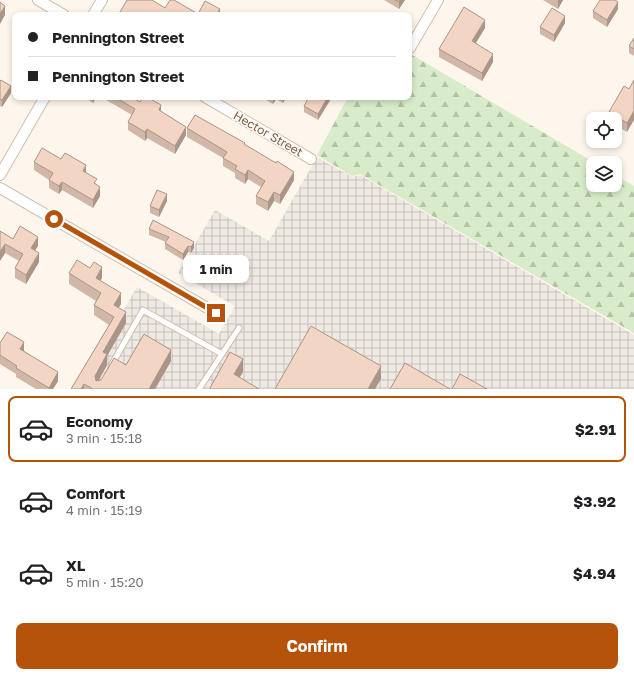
<!DOCTYPE html>
<meta charset="utf-8">
<style>
body{margin:0;font-family:"Golos Text",sans-serif;background:#f6f6f6;color:#202124;height:100vh;display:flex;flex-direction:column;font-size:15px;white-space:nowrap}
*{box-sizing:border-box;margin:0}
p{font-size:13px;color:#757577}
.icon{flex:none;width:22px;height:22px;fill:none;stroke:currentColor;stroke-width:2;stroke-linecap:round;stroke-linejoin:round}
.map{position:relative;height:389px;overflow:hidden}
.details{display:flex;flex-direction:column;background:#fff;flex:1}
.details>*{flex:none}
.hud{position:absolute;left:12px;top:12px;width:400px;height:88px;border-radius:8px;box-shadow:0 2px 6px #0003;display:grid;align-content:center;height:88px;padding:0 16px;background:#fff}
.fabs{position:absolute;left:586px;top:112px;display:grid;gap:8px}
.fabs a{display:grid;place-items:center;width:36px;height:36px;border-radius:8px;background:#fff;box-shadow:0 2px 6px #0003;font-size:20px}
.end{position:absolute;width:18px;height:18px;margin:-9px;border:5px solid #b45309;background:#fff;box-shadow:0 0 0 2px #fff}
.from{border-radius:50%}
.bubble{position:absolute;height:28px;border-radius:8px;background:#fff;box-shadow:0 2px 6px #0003;font-size:13px;font-weight:700;line-height:28px;text-align:center}
.hud b{display:flex;align-items:center;gap:14px;height:38px;font-size:15px}
.hud b+b{border-top:1px solid #e0e0e0}
.hud i{width:10px;height:10px;background:#202124}
ul{padding:7px 0 0;list-style:none}
li{display:flex;align-items:center;gap:12px;height:66px;margin:0 8px 6px;padding:0 8px;border:2px solid transparent;border-radius:8px}
li div{flex:1}
li b{display:block;font-size:15px}
li em{font-style:normal;font-weight:700}
li.current{border-color:#b45309}
li>.icon{width:36px;height:36px;stroke-width:1.5}
.action{display:flex;gap:8px;margin-top:auto;padding:8px 16px}
.action a{flex:1;height:46px;border-radius:8px;background:#b45309;color:#fff;font-size:16px;font-weight:700;line-height:46px;text-align:center}
.map>svg:first-child{display:block}
</style>
<div class="map">
<svg width="634" height="389" viewBox="0 0 634 389">
<defs>
<pattern id="industrial-grid" width="8" height="8" patternUnits="userSpaceOnUse"><rect width="8" height="8" fill="#efe9e4"/><path d="M0 4h8M4 0v8" fill="none" stroke="#c7c0bb"/></pattern>
<pattern id="forest-firs" width="22" height="20" patternUnits="userSpaceOnUse"><rect width="22" height="20" fill="#d8ecc9"/><path d="M5 1l3.5 6h-7zM16 11l3.5 6h-7z" fill="#b4c2a5"/></pattern>
</defs>
<rect width="100%" height="100%" fill="#fdf6ec"/>
<polygon fill="url(#industrial-grid)" points="317,157 352,177 360,175 634,335 634,389 78,389 137,287 219,334 235,306 178,273 215,210 269,241"/>
<polygon fill="url(#forest-firs)" points="409,53 595,163 593,163 593,185 615,185 615,175 634,186 634,333 360,174 352,176 317,155 348,97 409,97"/>
<g fill="none" stroke-linecap="round" stroke-linejoin="round">
<g stroke="#d1beb0" stroke-width="7">
<g id="service">
<polyline points="112,364 143,310 222,354"/>
<polyline points="199,389 239,328"/>
</g>
</g>
<g stroke="#d1beb0" stroke-width="12">
<g id="minor">
<polyline points="38,0 64,15"/>
<polyline points="93,15 102,0"/>
<polyline points="410,48 438,0"/>
<polyline points="205,97 311,159"/>
<polyline points="0,175 45,97"/>
<polyline points="0,188 216,313"/>
</g>
</g>
<use href="#service" stroke="#fff" stroke-width="5"/>
<use href="#minor" stroke="#fff" stroke-width="10"/>
</g>
<g fill="#d1b7a8">
<polygon points="384,0 405,0 399,9"/>
<polygon points="543,0 563,0 558,9"/>
<polygon points="165,8 198,14 220,15 120,15 120,12"/>
<polygon points="618,9 607,27 593,18 593,11"/>
<polygon points="565,23 554,42 540,34 540,27"/>
<polygon points="485,28 476,43 493,62 482,81 439,57 439,49"/>
<polygon points="634,38 634,56 629,53 629,46"/>
<polygon points="0,81 11,93 2,107 0,106"/>
<polygon points="629,89 627,132 615,125 615,119 609,119 609,112"/>
<polygon points="84,97 96,97 93,103"/>
<polygon points="101,97 132,97 140,102 161,112 186,135 175,154 147,138 145,141 128,130 128,122 132,115"/>
<polygon points="261,97 286,97 283,103 276,99 273,104"/>
<polygon points="332,97 318,120 304,112 304,106"/>
<polygon points="187,128 245,145 294,180 280,204 274,201 268,211 256,204 256,196 261,187 248,179 245,184 235,178 235,173 223,166 223,158 187,137"/>
<polygon points="61,159 86,173 97,185 100,196 93,208 62,190 59,194 49,188 49,180 34,170 34,162"/>
<polygon points="167,201 159,217 150,213 150,206"/>
<polygon points="149,229 194,248 191,253 188,252 183,260 165,249 165,243 166,242 149,235"/>
<polygon points="0,231 13,239 38,246 35,250 39,262 26,284 15,278 15,268 19,261 5,253 0,261"/>
<polygon points="69,273 102,278 100,281 121,304 118,308 126,323 107,356 107,365 98,381 101,380 126,365 171,361 155,389 71,389 109,325 94,315 94,305 96,301 69,284"/>
<polygon points="0,343 24,351 58,381 53,389 36,389 16,377 16,374 0,364"/>
</g>
<g fill="#aa9588">
<polygon points="400,0 405,0 399,9 399,2"/>
<polygon points="558,0 563,0 558,9"/>
<polygon points="618,2 618,9 607,27 607,20"/>
<polygon points="5,6 5,15 0,24 0,14"/>
<polygon points="220,9 220,15 216,15"/>
<polygon points="565,16 565,23 554,42 554,35"/>
<polygon points="485,20 485,28 472,49 472,41"/>
<polygon points="493,54 493,62 482,81 482,73"/>
<polygon points="11,86 11,93 2,107 2,100"/>
<polygon points="93,97 96,97 93,103"/>
<polygon points="274,97 276,97 276,99 273,104"/>
<polygon points="283,97 286,97 283,103"/>
<polygon points="328,97 332,97 318,120 318,114"/>
<polygon points="161,105 161,113 159,110"/>
<polygon points="634,111 634,120 627,132 627,123"/>
<polygon points="186,127 186,135 175,154 175,146"/>
<polygon points="147,129 147,138 145,141 145,132"/>
<polygon points="86,165 86,174 83,171"/>
<polygon points="248,170 248,179 245,184 245,175"/>
<polygon points="294,172 294,180 280,204 280,195"/>
<polygon points="62,182 62,190 59,194 59,186"/>
<polygon points="100,187 100,196 93,208 93,200"/>
<polygon points="274,192 274,201 268,211 268,202"/>
<polygon points="167,194 167,201 159,217 159,210"/>
<polygon points="38,237 38,246 31,257 31,248"/>
<polygon points="194,242 194,248 191,253 191,247"/>
<polygon points="5,244 5,253 0,261 0,252"/>
<polygon points="188,246 188,252 183,260 183,254"/>
<polygon points="39,253 39,262 26,284 26,275"/>
<polygon points="102,267 102,278 96,289 96,278"/>
<polygon points="121,293 121,304 114,316 114,305"/>
<polygon points="126,312 126,323 107,356 107,365 95,387 95,376 103,352"/>
<polygon points="24,342 24,351 20,358 20,349"/>
<polygon points="171,350 171,361 155,389 149,389"/>
<polygon points="243,359 243,372 234,387 234,374"/>
<polygon points="381,366 381,379 375,389 368,389"/>
<polygon points="58,372 58,381 53,389 49,389 49,388"/>
<polygon points="84,384 84,389 81,389"/>
</g>
<g fill="#f3d5c3" stroke="#aa9588">
<polygon points="127,0 152,0 165,8 170,0 174,0 198,14 205,1 220,9 216,15 125,15 120,12"/>
<polygon points="395,0 400,0 399,2"/>
<polygon points="600,0 615,0 618,2 607,20 593,11"/>
<polygon points="0,2 5,6 0,14"/>
<polygon points="464,7 485,20 472,41 493,54 482,73 439,49"/>
<polygon points="552,8 565,16 554,35 540,27"/>
<polygon points="634,38 634,49 629,46"/>
<polygon points="1,80 11,86 2,100 0,99 0,81"/>
<polygon points="634,80 634,111 627,123 609,112 624,86 629,89"/>
<polygon points="115,97 132,97 140,102 143,97 147,97 161,105 159,110 186,127 175,146 147,129 145,132 128,122 135,109"/>
<polygon points="309,97 328,97 318,114 304,106"/>
<polygon points="195,115 245,143 244,144 276,163 277,161 294,172 280,195 274,192 268,202 256,196 265,181 248,170 245,175 235,169 237,166 223,158 227,152 187,128"/>
<polygon points="42,148 61,159 65,153 86,165 83,171 97,179 94,183 100,187 93,200 62,182 59,186 49,180 53,173 34,162"/>
<polygon points="157,190 167,194 159,210 150,206"/>
<polygon points="153,220 194,242 191,247 188,246 183,254 165,243 169,237 149,229"/>
<polygon points="20,226 38,237 31,248 39,253 26,275 15,268 23,254 5,244 0,252 0,231 13,239"/>
<polygon points="77,260 90,268 94,262 102,267 96,278 121,293 114,305 126,312 103,352 107,354 95,376 96,381 101,380 114,358 126,365 144,334 171,350 149,389 93,389 84,384 81,389 71,389 114,317 94,305 101,293 69,273"/>
<polygon points="311,326 381,366 368,389 275,389"/>
<polygon points="7,332 24,342 20,349 58,372 49,388 16,368 17,366 0,355 0,343"/>
<polygon points="230,352 243,359 234,374 259,389 211,389 210,388"/>
<polygon points="405,363 450,389 390,389"/>
<polygon points="460,374 487,389 452,389"/>
</g>
<g fill="none" stroke-linecap="round" stroke-linejoin="round">
<polyline stroke="#b45309" stroke-width="5" points="54,219 216,313"/>
</g>
<g text-anchor="middle" stroke-width="3" stroke-linejoin="round" paint-order="stroke">
<g font-size="12" fill="#7a5c4d" stroke="#fffaf3">
<text transform="translate(268 134) rotate(30)" y="4">Hector Street</text>
</g>
</g>
</svg>
<div class="fabs">
<a><svg class="icon" aria-label="locate" viewBox="0 0 24 24"><circle cx="12" cy="12" r="6"/><path d="M12 2v4M12 18v4M2 12h4M18 12h4"/></svg></a>
<a><svg class="icon" aria-label="layers" viewBox="0 0 24 24"><path d="M12 4l9 5-9 5-9-5zM3 14l9 5 9-5"/></svg></a>
</div>
<i class="end from" style="left:54px;top:219px"></i>
<i class="end" style="left:216px;top:313px"></i>
<div class="bubble" style="left:183px;top:255px;width:66px">1 min</div>
<div class="hud">
<b><i class="from"></i>Pennington Street</b>
<b><i></i>Pennington Street</b>
</div>
</div>
<section class="details">
<ul>
<li class="current"><svg class="icon" aria-label="car" viewBox="0 0 24 24"><path d="M5 17H2v-5l4-1 3-4h7l3 4 3 1v5h-3M9 17h6M6 11h13"/><circle cx="7" cy="17" r="2"/><circle cx="17" cy="17" r="2"/></svg><div><b>Economy</b><p>3 min · 15:18</p></div><em>$2.91</em></li>
<li><svg class="icon" aria-label="car" viewBox="0 0 24 24"><path d="M5 17H2v-5l4-1 3-4h7l3 4 3 1v5h-3M9 17h6M6 11h13"/><circle cx="7" cy="17" r="2"/><circle cx="17" cy="17" r="2"/></svg><div><b>Comfort</b><p>4 min · 15:19</p></div><em>$3.92</em></li>
<li><svg class="icon" aria-label="car" viewBox="0 0 24 24"><path d="M5 17H2v-5l4-1 3-4h7l3 4 3 1v5h-3M9 17h6M6 11h13"/><circle cx="7" cy="17" r="2"/><circle cx="17" cy="17" r="2"/></svg><div><b>XL</b><p>5 min · 15:20</p></div><em>$4.94</em></li>
</ul>
<div class="action"><a>Confirm</a></div>
</section>
